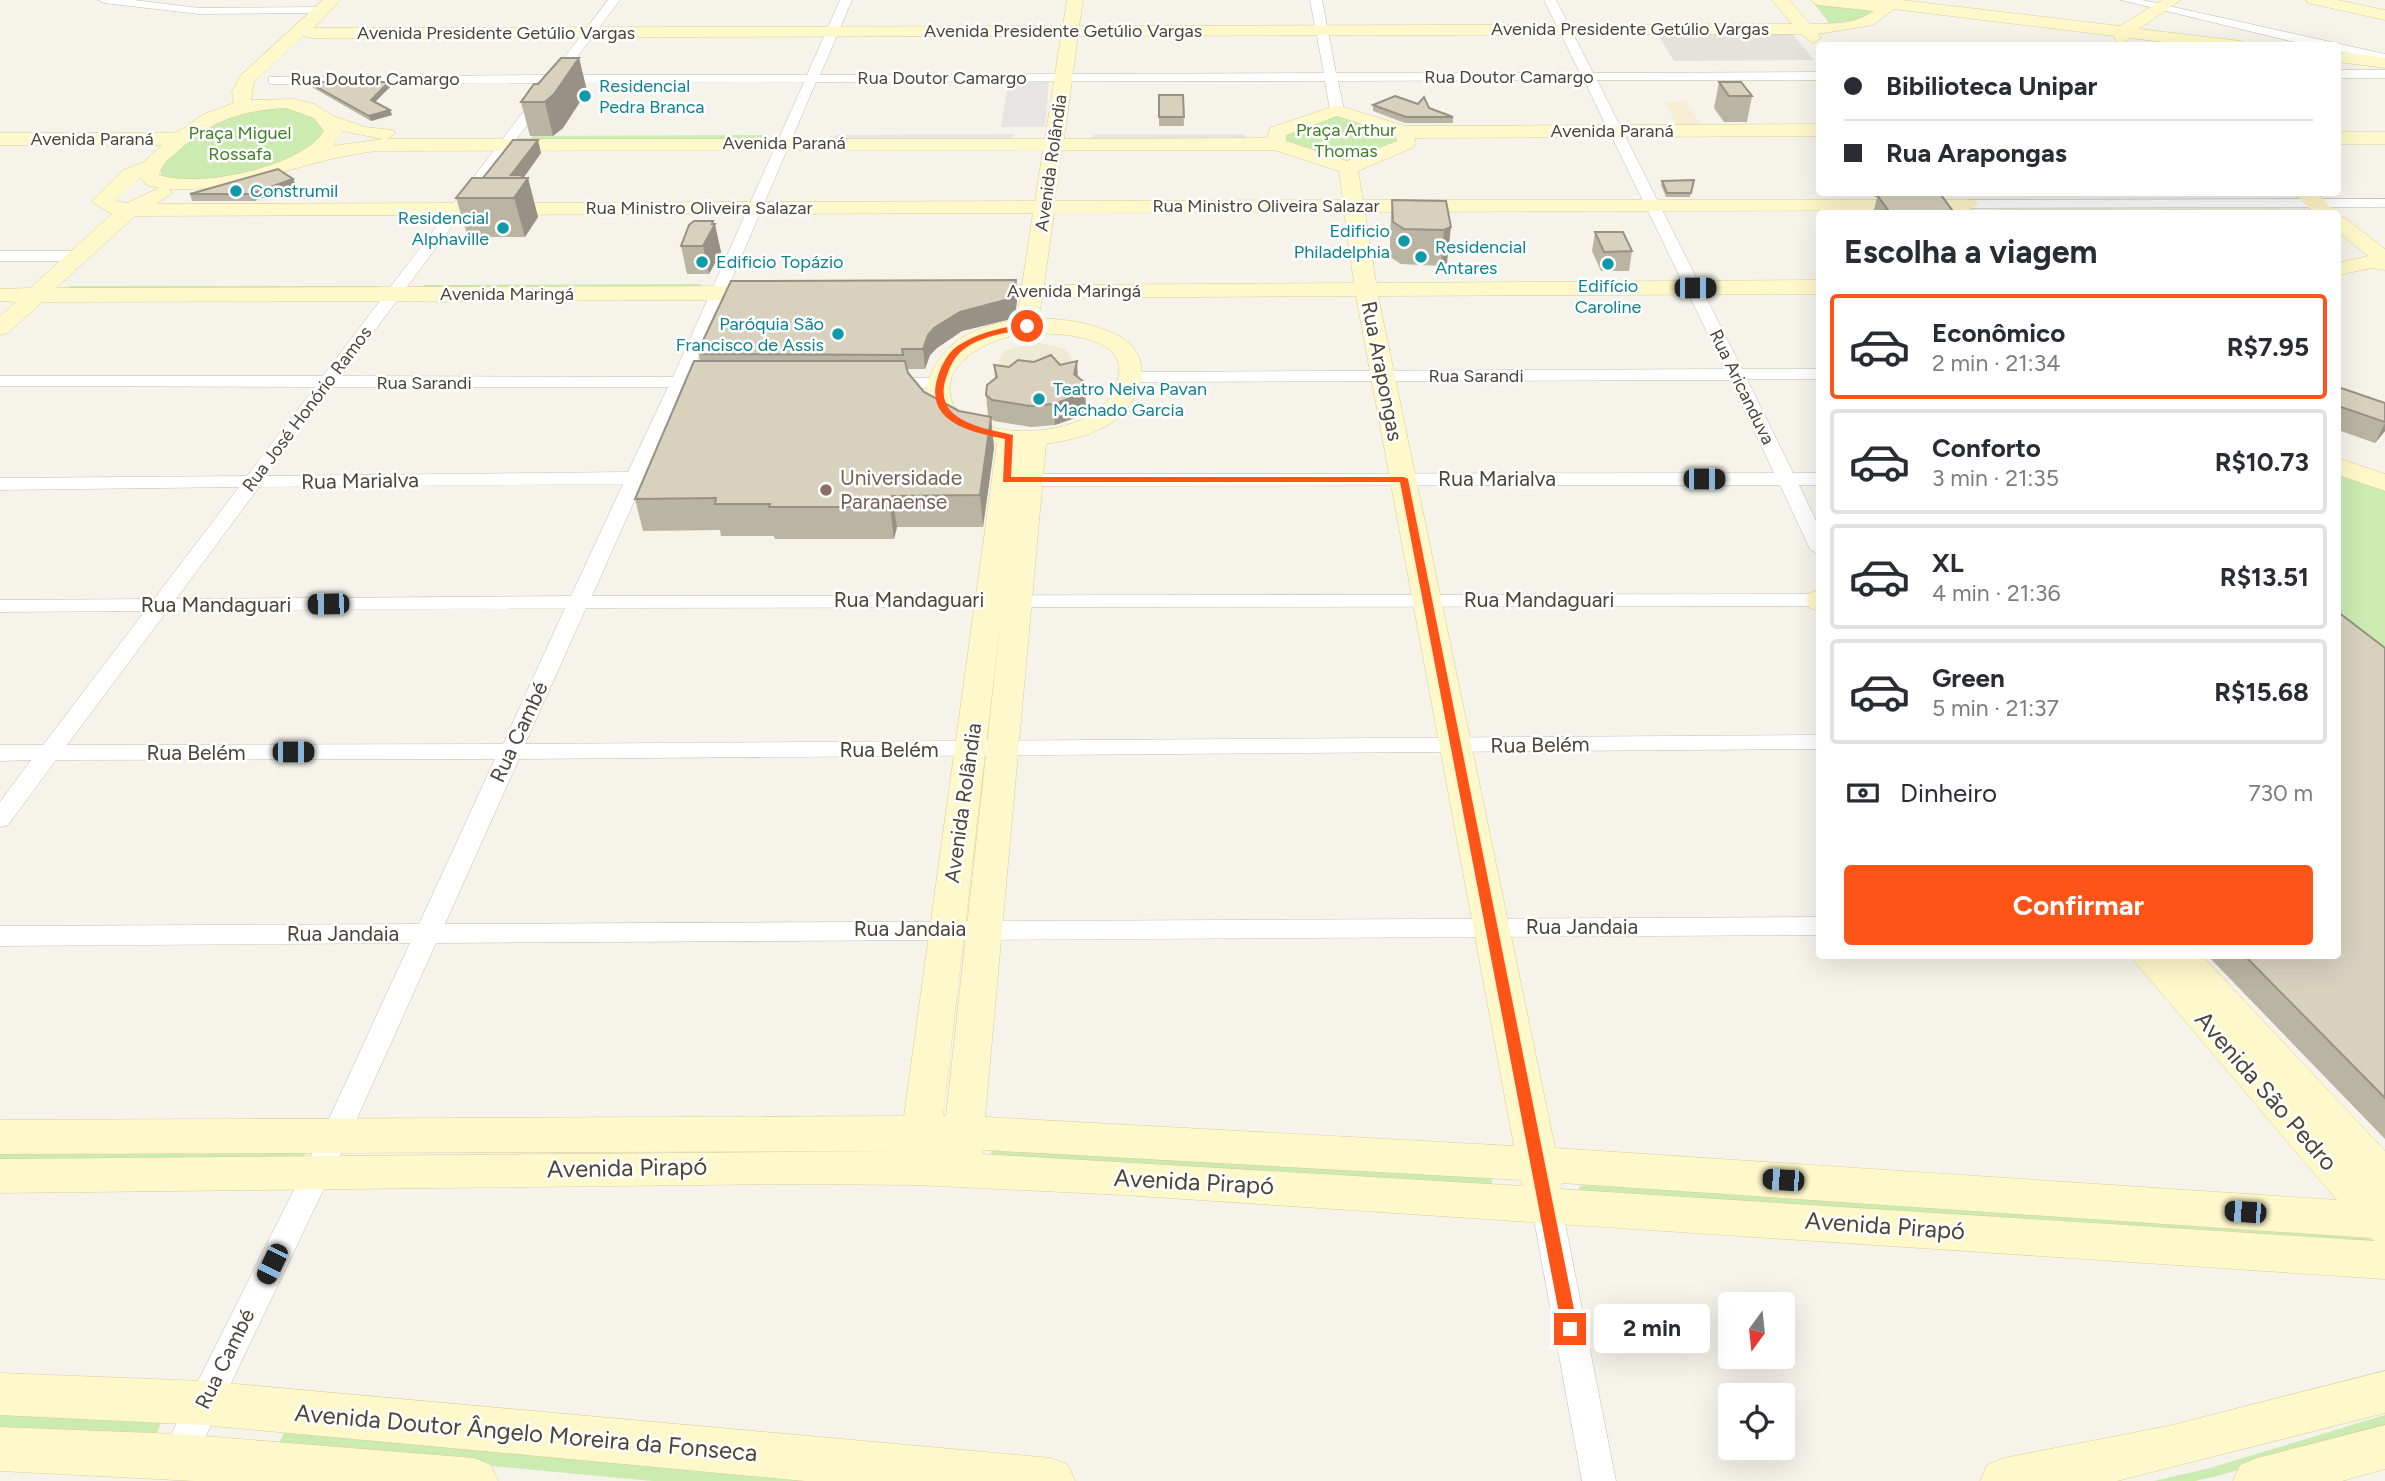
<!DOCTYPE html>
<html lang="pt">
<meta charset="utf-8">
<style>
body{margin:0;font-family:Figtree,sans-serif;background:#f7f7f7;color:#2b2b33;height:100vh;display:flex;flex-direction:column;font-size:26px;white-space:nowrap}
*{box-sizing:border-box;margin:0}
p{font-size:23px;color:#7c7c81}
.icon{flex:none;width:38px;height:38px;fill:none;stroke:currentColor;stroke-width:2;stroke-linecap:round;stroke-linejoin:round}
.map{position:relative;flex:1;overflow:hidden}
.sheet{position:absolute;left:1816px;top:210px;width:525px;height:749px;display:flex;flex-direction:column;background:#fff;border-radius:7px;box-shadow:0 7px 28px #0002}
.sheet>*{flex:none}
.banner{position:absolute;left:1816px;top:42px;width:525px;height:154px;border-radius:7px;box-shadow:0 7px 28px #0002;display:grid;align-content:center;height:154px;padding:0 28px;background:#fff}
.needle{width:46px;rotate:195deg}
.fabs{position:absolute;left:1718px;top:1292px;display:grid;gap:14px}
.fabs a{display:grid;place-items:center;width:77px;height:77px;border-radius:7px;background:#fff;box-shadow:0 7px 28px #0002;font-size:35px}
.end{position:absolute;width:32px;height:32px;margin:-16px;border:9px solid #ff5417;background:#fff;box-shadow:0 0 0 4px #fff}
.from{border-radius:50%}
.bubble{position:absolute;height:49px;border-radius:7px;background:#fff;box-shadow:0 7px 28px #0002;font-size:23px;font-weight:700;line-height:49px;text-align:center}
.car{position:absolute;width:21px;height:42px;margin:-21px -10px;border-radius:9px;box-shadow:0 0 5px 2px #0007;background:linear-gradient(#222 24%,#8ab4d8 0 40%,#222 0 76%,#8ab4d8 0 86%,#222 0)}
.banner b{display:flex;align-items:center;gap:24px;height:66px;font-size:26px}
.banner b+b{border-top:2px solid #e1e1e2}
.banner i{width:18px;height:18px;background:#2b2b33}
ul{padding:0;list-style:none}
li{display:flex;align-items:center;gap:21px;height:105px;margin:0 14px 10px;padding:0 14px;border:4px solid #e1e1e2;border-radius:7px}
li div{flex:1}
li b{display:block;font-size:26px}
li em{font-style:normal;font-weight:700}
li.selected{border-color:#ff5417}
li>.icon{width:63px;height:63px;stroke-width:1.5}
h2{padding:0 28px;font-size:32px;line-height:84px}
.pay{display:flex;align-items:center;gap:18px;height:77px;padding:0 28px;font-size:26px}
.pay p{margin-inline-start:auto}
.button{display:flex;gap:14px;margin-top:auto;padding:14px 28px}
.button a{flex:1;height:80px;border-radius:7px;background:#ff5417;color:#fff;font-size:28px;font-weight:700;line-height:80px;text-align:center}
.map>svg:first-child{display:block}
</style>
<div class="map">
<svg width="2385" height="1481" viewBox="0 0 2385 1481">
<rect width="100%" height="100%" fill="#f6f3ea"/>
<polygon fill="#f8edd5" points="1686,101 1700,124 1677,124 1664,102"/>
<polygon fill="#e5e2db" points="1656,32 1791,32 1814,60 1674,61"/>
<g fill="#efead3">
<polygon points="2280,208 2287,213 2003,214 1999,209"/>
<polygon points="1035,342 1066,349 1072,360 1069,366 1000,368 998,362 1004,351"/>
</g>
<g fill="#cbebb1">
<polygon points="1813,2 1876,10 1857,20 1830,24"/>
<polygon points="284,105 312,114 328,135 288,162 217,182 165,178 161,174 161,166 214,119"/>
<polygon points="1337,110 1403,132 1407,143 1348,168 1276,144 1277,132"/>
<polygon points="763,135 761,141 529,142 533,136"/>
<polygon points="701,284 699,289 421,290 424,285"/>
<polygon points="70,286 379,286 375,290 65,290"/>
<polygon points="2338,469 2385,486 2385,679 2338,642"/>
<polygon points="993,1142 1491,1170 1492,1185 990,1157"/>
<polygon points="309,1144 302,1160 0,1161 0,1145"/>
<polygon points="1583,1185 2365,1229 2376,1243 1579,1195 1579,1187"/>
<polygon points="0,1409 164,1418 152,1441 0,1433"/>
<polygon points="2385,1415 2385,1428 2217,1476 2195,1481 2154,1481 2210,1468"/>
<polygon points="286,1429 842,1481 653,1481 331,1451 279,1443"/>
</g>
<g fill="#e7e5e1">
<polygon points="1049,82 1045,127 1001,127 1008,83"/>
<polygon points="1016,134 1009,139 825,140 836,135"/>
<polygon points="1096,134 1244,134 1247,138 1091,138"/>
</g>
<g fill="none" stroke-linecap="round" stroke-linejoin="round">
<g stroke="#c2bdac" stroke-width="1">
<g id="street">
<polygon points="98,0 134,0 199,8 320,7 326,10 320,13 199,14 104,3"/>
<path d="M 608,0 L 620,0 L 564,75 L 807,75 L 840,0 L 852,0 L 820,75 L 1324,73 L 1310,0 L 1322,0 L 1336,73 L 1580,73 L 1544,0 L 1556,0 L 1593,73 L 1820,72 L 1820,80 L 1597,80 L 1742,369 L 1820,369 L 1820,379 L 1747,379 L 1793,473 L 1820,473 L 1820,485 L 1799,485 L 1820,529 L 1820,555 L 1810,549 L 1780,485 L 1011,486 L 1002,480 L 1011,474 L 1774,473 L 1730,380 L 1131,382 L 1122,377 L 1131,372 L 1725,369 L 1584,80 L 1338,81 L 1344,110 L 1337,114 L 1330,110 L 1325,81 L 816,82 L 690,377 L 702,382 L 699,386 L 685,387 L 592,596 L 1820,594 L 1820,606 L 586,608 L 525,744 L 1820,735 L 1820,749 L 519,759 L 445,924 L 1820,917 L 1820,935 L 436,943 L 350,1134 L 190,1469 L 178,1473 L 166,1469 L 161,1457 L 166,1445 L 322,1134 L 410,943 L 0,946 L 0,926 L 419,924 L 495,759 L 56,760 L 8,825 L 0,827 L 0,802 L 31,760 L 0,761 L 0,745 L 43,745 L 145,611 L 0,612 L 0,600 L 154,599 L 239,487 L 0,490 L 0,478 L 247,476 L 315,387 L 0,386 L 0,376 L 323,376 L 545,83 L 273,84 L 269,83 L 269,77 L 551,75 ZM 804,82 L 673,377 L 341,376 L 558,83 ZM 333,387 L 668,387 L 628,472 L 267,476 ZM 623,484 L 571,596 L 176,599 L 259,487 ZM 565,608 L 503,744 L 67,745 L 167,611 Z"/>
<polygon points="2121,0 2142,0 2385,54 2385,62 2338,51 2338,46 2311,46"/>
<rect x="2338" y="70" width="47" height="8"/>
<polygon points="2385,199 2385,207 1969,208 1962,204 1969,200"/>
<polygon points="0,251 76,251 84,256 76,261 0,261"/>
<polygon points="885,378 939,378 948,383 939,388 879,387 876,383"/>
<polygon points="1546,1190 1557,1194 1561,1203 1616,1481 1582,1481 1531,1203 1535,1194"/>
</g>
</g>
<g stroke="#d7cd98" stroke-width="1">
<g id="secondary">
<path d="M 323,0 L 340,0 L 314,28 L 1063,26 L 1067,0 L 1083,0 L 1079,26 L 1792,24 L 1772,0 L 1789,0 L 1810,24 C 1832,24 1856,24 1874,11 L 1818,5 L 1810,0 L 1901,0 L 2120,26 L 2162,0 L 2181,0 L 2139,29 L 2241,41 L 2249,46 L 2195,46 L 2130,38 L 2122,43 L 2116,42 L 2114,36 L 1894,9 L 1873,25 L 1818,34 L 1821,38 L 1813,43 L 1801,34 L 1078,36 L 1064,139 L 1267,138 L 1270,128 L 1337,105 L 1405,126 L 1820,124 L 1820,136 L 1414,138 L 1416,143 L 1414,147 L 1358,171 L 1363,200 L 1976,200 L 1979,204 L 1969,210 L 1365,212 L 1376,283 L 1820,280 L 1820,294 L 1378,296 L 1555,1148 L 2337,1200 L 2130,956 L 2202,956 L 2385,1151 L 2385,1279 L 1124,1195 L 917,1185 L 786,1184 L 0,1193 L 0,1159 L 899,1151 L 0,1154 L 0,1120 L 904,1116 L 997,443 C 957,437 906,413 935,366 C 943,353 952,343 965,336 C 1008,312 1072,314 1115,334 C 1162,356 1140,410 1102,428 C 1085,437 1065,441 1046,444 L 985,1117 L 1514,1146 L 1356,296 L 1042,298 L 1040,311 L 1029,318 L 1018,311 L 1020,298 L 967,297 L 964,292 L 975,285 L 1022,285 L 1033,213 L 135,216 L 56,288 L 766,286 L 777,293 L 766,300 L 42,302 L 8,333 L 0,335 L 0,316 L 16,302 L 0,301 L 0,289 L 30,288 L 112,214 L 92,202 L 95,198 L 123,170 L 144,162 L 162,145 L 0,145 L 0,133 L 169,133 L 178,132 L 204,114 L 234,103 L 232,92 L 240,76 ZM 303,36 L 312,38 L 1061,36 L 1045,139 L 387,139 L 395,134 L 393,130 L 365,127 L 333,116 L 314,104 L 293,99 L 251,100 L 254,82 ZM 286,108 L 314,118 L 324,131 C 301,168 199,188 159,175 C 161,164 171,157 179,150 C 212,120 243,110 286,108 ZM 1337,116 L 1395,135 L 1397,141 L 1347,161 L 1286,141 L 1286,135 ZM 342,131 L 383,139 L 333,146 ZM 1043,150 L 1035,201 L 156,204 L 172,193 L 169,189 C 242,193 305,159 376,151 ZM 1062,150 L 1274,150 L 1339,171 L 1343,200 L 1055,201 ZM 140,177 L 147,185 L 159,188 L 127,203 L 115,201 ZM 1344,212 L 1354,283 L 1044,285 L 1054,213 ZM 1027,333 C 1053,334 1088,333 1110,350 C 1119,358 1121,367 1118,379 C 1107,428 1032,438 991,427 C 976,423 966,416 954,407 C 933,361 994,337 1027,333 ZM 1002,609 L 946,1116 L 943,1116 ZM 983,1150 L 1521,1180 L 1523,1186 L 982,1154 ZM 1562,1183 L 2370,1238 L 2375,1241 L 1560,1189 Z"/>
<polygon points="2306,0 2337,0 2385,10 2385,20 2308,3"/>
<polygon points="2338,52 2385,58 2385,68 2338,62"/>
<rect x="2338" y="132" width="47" height="12"/>
<polygon points="2293,192 2315,192 2338,214 2315,214"/>
<polygon points="2338,216 2345,218 2385,249 2385,270 2372,268 2338,275 2338,263 2368,256 2338,232"/>
<polygon points="2338,458 2385,474 2385,491 2338,475"/>
<polygon points="1820,590 1820,611 1810,608 1806,599 1810,593"/>
<polygon points="2385,1371 2385,1413 2117,1481 1980,1481 1987,1465 2004,1458 2168,1426"/>
<polygon points="0,1373 203,1381 1051,1458 1068,1465 1075,1481 805,1481 203,1425 0,1415"/>
<polygon points="2385,1425 2385,1469 2342,1481 2233,1481 2240,1465 2257,1458"/>
<polygon points="0,1427 178,1434 474,1458 491,1465 498,1481 195,1481 0,1471"/>
</g>
</g>
<use href="#street" fill="#fff" fill-rule="evenodd"/>
<use href="#secondary" fill="#fff8ca" fill-rule="evenodd"/>
</g>
<g fill="#bab4a3">
<polygon points="579,58 587,91 563,128 553,136 530,136 521,102"/>
<polygon points="308,82 389,82 391,86 375,102 390,110 392,115 371,121 310,86"/>
<polygon points="1719,82 1752,96 1747,122 1724,122 1714,108"/>
<polygon points="1159,95 1183,95 1184,126 1159,126"/>
<polygon points="1373,105 1429,108 1453,117 1453,123 1405,123 1373,111"/>
<polygon points="541,153 524,177 524,178 528,178 538,217 525,237 468,237 456,198 483,178"/>
<polygon points="293,179 296,186 254,201 192,201 190,194"/>
<polygon points="1694,180 1690,197 1666,197 1661,185 1662,181"/>
<polygon points="1871,192 1925,192 1925,195 1955,214 1873,214 1877,197 1875,197"/>
<polygon points="1392,200 1446,201 1447,263 1441,266 1401,264 1390,257 1390,235"/>
<polygon points="714,224 721,252 709,274 687,274 681,246"/>
<polygon points="1595,232 1632,251 1629,271 1601,271 1592,251"/>
<polygon points="1016,280 1017,300 1015,318 962,331 937,348 930,355 925,369 907,369 908,373 924,392 959,411 988,416 986,395 995,378 994,365 1009,367 1060,365 1078,377 1086,404 1086,414 1055,425 1031,427 994,421 991,419 994,448 983,527 897,527 894,539 775,539 774,536 721,536 720,530 643,531 635,499 700,361 698,351"/>
<polygon points="2338,387 2385,403 2385,431 2375,443 2338,430"/>
<polygon points="2385,648 2385,1139 2208,956 2338,956"/>
</g>
<g fill="#979285">
<polygon points="579,58 587,91 563,128 553,136 545,102"/>
<polygon points="389,82 391,86 373,104 371,100"/>
<polygon points="390,110 392,115 371,121 369,116"/>
<polygon points="538,140 541,153 524,177 525,182 528,178 538,217 525,237 514,198 511,175"/>
<polygon points="293,179 296,186 254,201 251,194"/>
<polygon points="713,221 714,226 715,224 721,252 709,274 703,246"/>
<polygon points="1451,227 1447,263 1441,266 1444,230"/>
<polygon points="1016,280 1017,300 1015,318 962,331 937,348 930,355 925,369 923,349 928,335 934,328 960,312"/>
<polygon points="1077,361 1078,381 1074,374"/>
<polygon points="1085,383 1086,414 1055,425 1054,404"/>
<polygon points="991,417 994,448 983,527 980,495"/>
<polygon points="2385,423 2385,431 2375,443"/>
<polygon points="892,496 897,527 894,539 890,507"/>
</g>
<g fill="#d8d1be" stroke="#979285" stroke-width="2">
<polygon points="561,58 579,58 554,94 545,102 521,102 534,84 538,84"/>
<polygon points="308,82 389,82 371,100 390,110 369,116"/>
<polygon points="1719,82 1741,82 1752,96 1729,96"/>
<polygon points="1159,95 1183,95 1184,117 1159,117"/>
<polygon points="1395,96 1418,104 1424,97 1429,108 1453,117 1406,117 1373,105"/>
<polygon points="513,140 538,140 511,175 523,175 521,178 483,178"/>
<polygon points="278,169 293,179 251,194 190,194"/>
<polygon points="472,178 528,178 514,198 456,198"/>
<polygon points="1694,180 1691,193 1667,193 1662,181"/>
<polygon points="1877,195 1941,195 1955,214 1891,214"/>
<polygon points="1392,200 1446,201 1451,227 1444,230 1404,229 1393,222"/>
<polygon points="694,221 713,221 712,224 715,224 703,246 681,246 689,225"/>
<polygon points="1595,232 1623,232 1632,251 1604,252"/>
<polygon points="1016,280 1013,298 960,312 934,328 928,335 923,349 902,349 903,355 703,354 705,350 698,351 731,281"/>
<polygon points="1051,355 1060,365 1077,361 1074,374 1085,383 1085,393 1054,404 1030,406 992,400 986,395 987,385 997,377 994,365 1009,367 1018,360 1034,362"/>
<polygon points="694,361 905,361 908,373 924,392 959,411 991,417 980,495 892,496 890,507 769,507 770,504 715,504 716,498 635,499"/>
<polygon points="2338,387 2385,403 2385,422 2338,406"/>
<polygon points="2338,612 2385,648 2385,1098 2245,956 2338,956"/>
</g>
<path fill="#ff5417" d="M 1027,324 L 1030,328 C 1007,333 981,335 963,350 C 953,358 950,367 946,378 C 932,421 982,428 1013,435 L 1011,477 L 1404,477 L 1408,479 L 1578,1329 L 1576,1334 L 1565,1334 L 1562,1329 L 1400,482 L 1003,482 L 1005,439 C 970,432 923,422 938,376 C 942,364 948,352 959,345 C 980,332 1003,327 1027,324 Z"/>
<g fill="#0f9aa8" stroke="#fff" stroke-width="2.5">
<circle cx="585" cy="96" r="7"/>
<circle cx="236" cy="191" r="7"/>
<circle cx="503" cy="228" r="7"/>
<circle cx="1404" cy="241" r="7"/>
<circle cx="1421" cy="257" r="7"/>
<circle cx="702" cy="262" r="7"/>
<circle cx="1608" cy="264" r="7"/>
<circle cx="838" cy="334" r="7"/>
<circle cx="1039" cy="399" r="7"/>
</g>
<circle fill="#8d6e63" stroke="#fff" stroke-width="2.5" cx="826" cy="490" r="7"/>
<g text-anchor="middle" stroke-width="5" stroke-linejoin="round" paint-order="stroke">
<g font-size="18" fill="#4a4537" stroke="#fff">
<text x="1630" y="35">Avenida Presidente Getúlio Vargas</text>
<text x="1063" y="37">Avenida Presidente Getúlio Vargas</text>
<text x="496" y="39">Avenida Presidente Getúlio Vargas</text>
<text x="1509" y="83">Rua Doutor Camargo</text>
<text x="942" y="84">Rua Doutor Camargo</text>
<text x="375" y="85">Rua Doutor Camargo</text>
<text x="1612" y="137">Avenida Paraná</text>
<text x="92" y="145">Avenida Paraná</text>
<text x="784" y="149">Avenida Paraná</text>
<text transform="translate(1051 163) rotate(-82)" y="6">Avenida Rolândia</text>
<text x="1266" y="212">Rua Ministro Oliveira Salazar</text>
<text x="699" y="214">Rua Ministro Oliveira Salazar</text>
<text x="1074" y="297">Avenida Maringá</text>
<text x="507" y="300">Avenida Maringá</text>
<text x="1476" y="382">Rua Sarandi</text>
<text x="424" y="389">Rua Sarandi</text>
<text transform="translate(1742 387) rotate(64)" y="6">Rua Aricanduva</text>
<text transform="translate(307 409) rotate(-53)" y="6">Rua José Honório Ramos</text>
</g>
<g font-size="18" fill="#0d838f" stroke="#fff" text-anchor="start">
<text x="599" y="92">Residencial<tspan x="599" dy="21">Pedra Branca</tspan></text>
<text x="250" y="197">Construmil</text>
<text x="489" y="224" text-anchor="end">Residencial<tspan x="489" dy="21">Alphaville</tspan></text>
<text x="1390" y="237" text-anchor="end">Edificio<tspan x="1390" dy="21">Philadelphia</tspan></text>
<text x="1435" y="253">Residencial<tspan x="1435" dy="21">Antares</tspan></text>
<text x="716" y="268">Edificio Topázio</text>
<text x="1608" y="292" text-anchor="middle">Edifício<tspan x="1608" dy="21">Caroline</tspan></text>
<text x="824" y="330" text-anchor="end">Paróquia São<tspan x="824" dy="21">Francisco de Assis</tspan></text>
<text x="1053" y="395">Teatro Neiva Pavan<tspan x="1053" dy="21">Machado Garcia</tspan></text>
</g>
<g font-size="18" fill="#3e8027" stroke="#fff">
<text x="1346" y="136">Praça Arthur<tspan x="1346" dy="21">Thomas</tspan></text>
<text x="240" y="139">Praça Miguel<tspan x="240" dy="21">Rossafa</tspan></text>
</g>
<g font-size="21" fill="#4a4537" stroke="#fff">
<text transform="translate(1382 371) rotate(79)" y="7">Rua Arapongas</text>
<text x="1497" y="486">Rua Marialva</text>
<text transform="translate(360 481) rotate(-1)" y="7">Rua Marialva</text>
<text x="909" y="607">Rua Mandaguari</text>
<text x="1539" y="607">Rua Mandaguari</text>
<text x="216" y="612">Rua Mandaguari</text>
<text transform="translate(519 732) rotate(-65)" y="7">Rua Cambé</text>
<text transform="translate(1540 745) rotate(-1)" y="7">Rua Belém</text>
<text x="889" y="757">Rua Belém</text>
<text x="196" y="760">Rua Belém</text>
<text transform="translate(963 803) rotate(-82)" y="7">Avenida Rolândia</text>
<text x="1582" y="934">Rua Jandaia</text>
<text x="910" y="936">Rua Jandaia</text>
<text x="343" y="941">Rua Jandaia</text>
<text transform="translate(225 1359) rotate(-64)" y="7">Rua Cambé</text>
</g>
<g font-size="21" fill="#785e54" stroke="#fff" text-anchor="start">
<text x="840" y="485">Universidade<tspan x="840" dy="24">Paranaense</tspan></text>
</g>
<g font-size="24" fill="#4a4537" stroke="#fff">
<text transform="translate(2266 1091) rotate(49)" y="8">Avenida São Pedro</text>
<text transform="translate(627 1168) rotate(-1)" y="8">Avenida Pirapó</text>
<text transform="translate(1194 1182) rotate(3)" y="8">Avenida Pirapó</text>
<text transform="translate(1885 1226) rotate(4)" y="8">Avenida Pirapó</text>
<text transform="translate(526 1433) rotate(5)" y="8">Avenida Doutor Ângelo Moreira da Fonseca</text>
</g>
</g>
</svg>
<div class="fabs">
<a><svg class="needle" viewBox="-14 -14 28 28"><path d="M0-13l5 13h-10z" fill="#e53935"/><path d="M0 13l5-13h-10z" fill="#7c7c81"/></svg></a>
<a><svg class="icon" aria-label="locate" viewBox="0 0 24 24"><circle cx="12" cy="12" r="6"/><path d="M12 2v4M12 18v4M2 12h4M18 12h4"/></svg></a>
</div>
<i class="end from" style="left:1027px;top:326px"></i>
<i class="end" style="left:1570px;top:1329px"></i>
<div class="bubble" style="left:1594px;top:1304px;width:116px">2 min</div>
<i class="car" style="left:1695px;top:288px;rotate:90deg"></i>
<i class="car" style="left:1704px;top:479px;rotate:90deg"></i>
<i class="car" style="left:328px;top:604px;rotate:269deg"></i>
<i class="car" style="left:293px;top:752px;rotate:90deg"></i>
<i class="car" style="left:1783px;top:1180px;rotate:274deg"></i>
<i class="car" style="left:2245px;top:1212px;rotate:274deg"></i>
<i class="car" style="left:272px;top:1264px;rotate:206deg"></i>
<div class="banner">
<b><i class="from"></i>Bibilioteca Unipar</b>
<b><i></i>Rua Arapongas</b>
</div>
<section class="sheet">
<h2>Escolha a viagem</h2>
<ul>
<li class="selected"><svg class="icon" aria-label="car" viewBox="0 0 24 24"><path d="M5 17H2v-5l4-1 3-4h7l3 4 3 1v5h-3M9 17h6M6 11h13"/><circle cx="7" cy="17" r="2"/><circle cx="17" cy="17" r="2"/></svg><div><b>Econômico</b><p>2 min · 21:34</p></div><em>R$7.95</em></li>
<li><svg class="icon" aria-label="car" viewBox="0 0 24 24"><path d="M5 17H2v-5l4-1 3-4h7l3 4 3 1v5h-3M9 17h6M6 11h13"/><circle cx="7" cy="17" r="2"/><circle cx="17" cy="17" r="2"/></svg><div><b>Conforto</b><p>3 min · 21:35</p></div><em>R$10.73</em></li>
<li><svg class="icon" aria-label="car" viewBox="0 0 24 24"><path d="M5 17H2v-5l4-1 3-4h7l3 4 3 1v5h-3M9 17h6M6 11h13"/><circle cx="7" cy="17" r="2"/><circle cx="17" cy="17" r="2"/></svg><div><b>XL</b><p>4 min · 21:36</p></div><em>R$13.51</em></li>
<li><svg class="icon" aria-label="car" viewBox="0 0 24 24"><path d="M5 17H2v-5l4-1 3-4h7l3 4 3 1v5h-3M9 17h6M6 11h13"/><circle cx="7" cy="17" r="2"/><circle cx="17" cy="17" r="2"/></svg><div><b>Green</b><p>5 min · 21:37</p></div><em>R$15.68</em></li>
</ul>
<div class="pay"><svg class="icon" aria-label="cash" viewBox="0 0 24 24"><path d="M3 7h18v10H3z"/><circle cx="12" cy="12" r="2"/></svg>Dinheiro<p>730 m</p></div>
<div class="button"><a>Confirmar</a></div>
</section>
</div>
